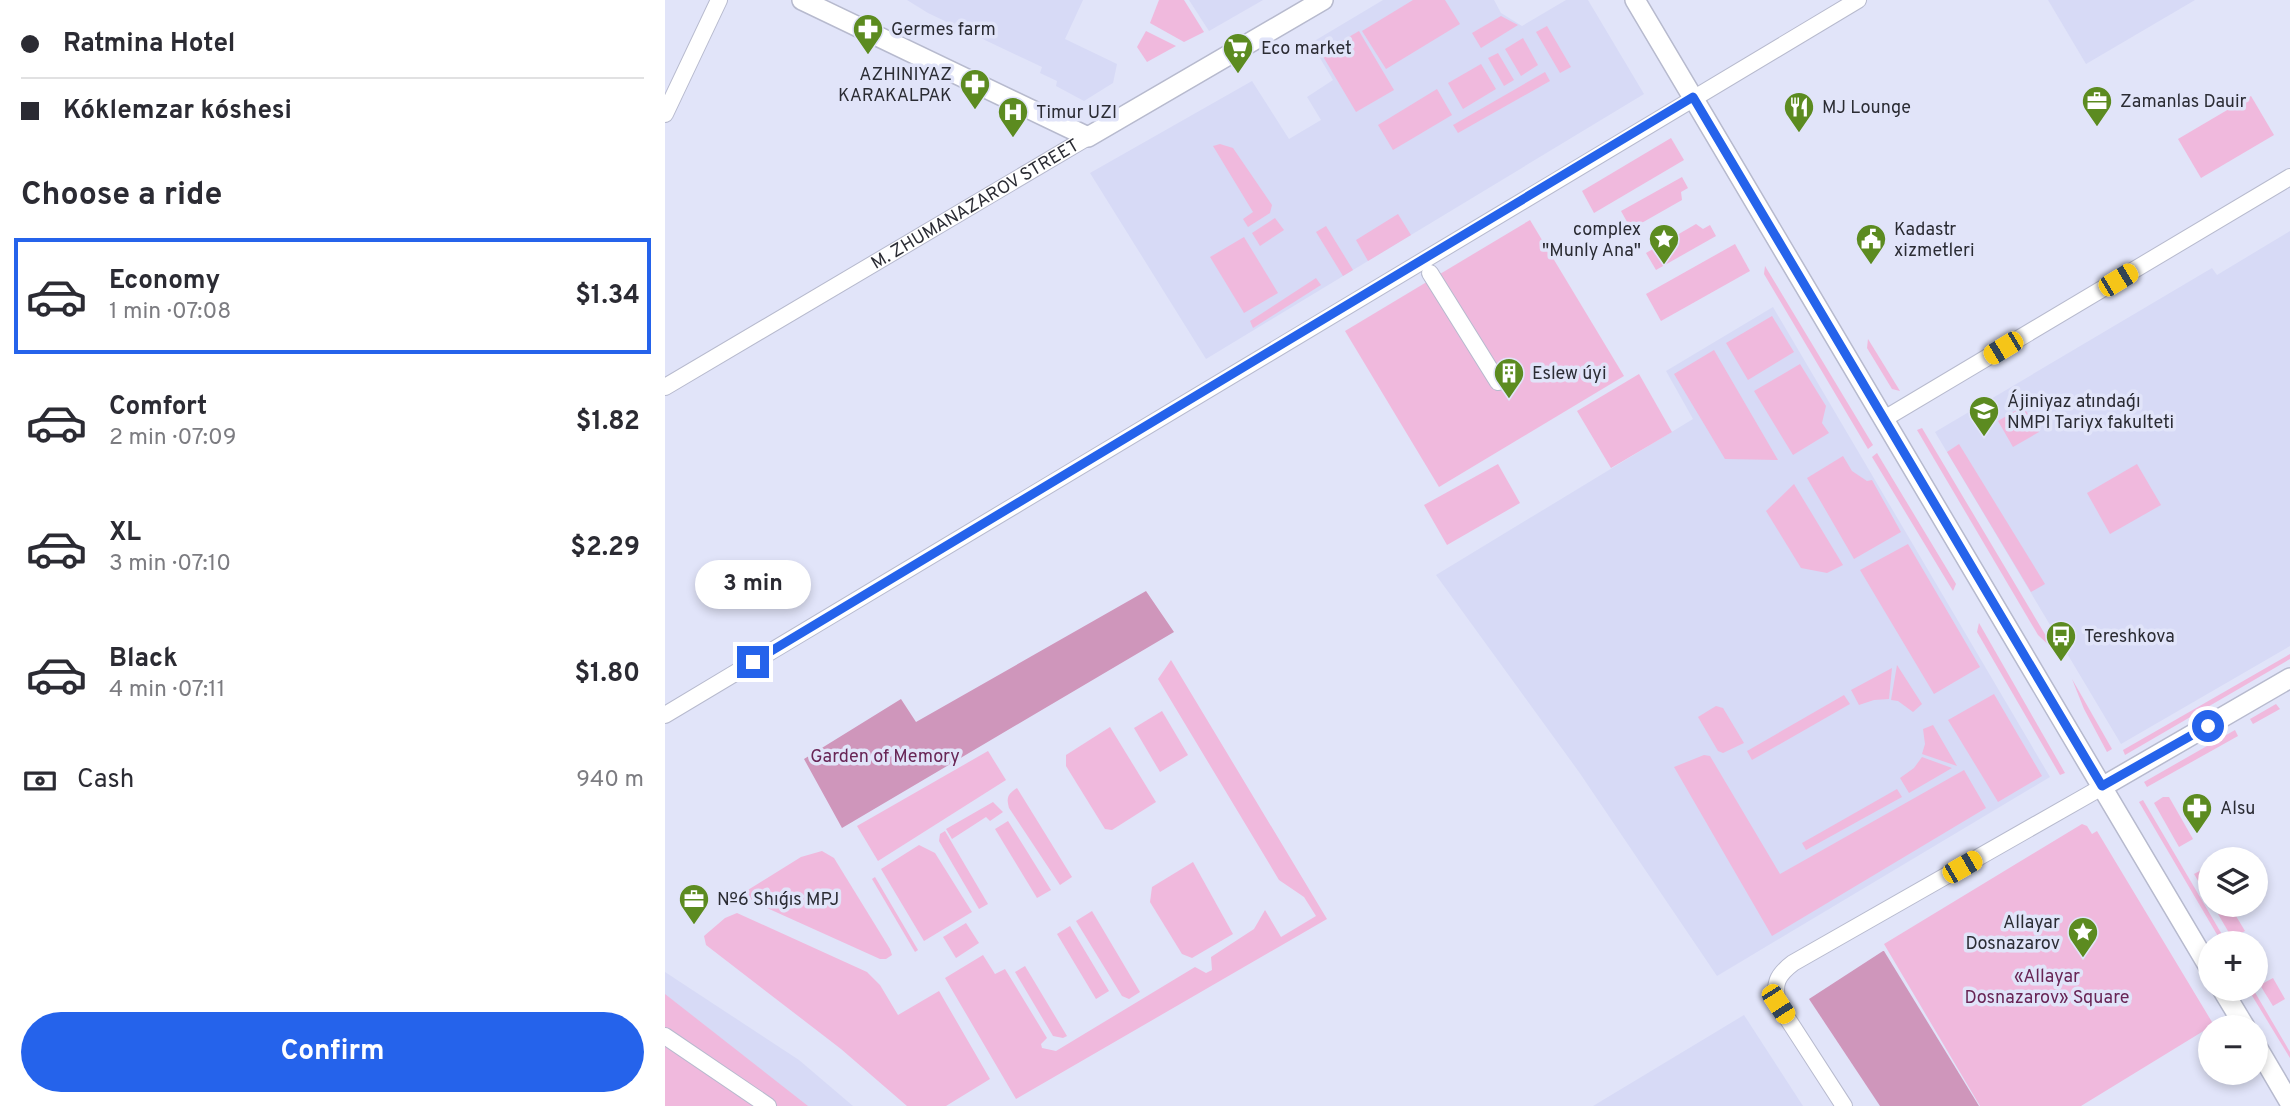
<!DOCTYPE html>
<meta charset="utf-8">
<style>
body{margin:0;font-family:Overpass,sans-serif;background:#f7f7f7;color:#2b2b33;height:100vh;display:flex;flex-direction:column;font-size:26px;white-space:nowrap}
*{box-sizing:border-box;margin:0}
p{font-size:23px;color:#7c7c81}
.icon{flex:none;width:38px;height:38px;fill:none;stroke:currentColor;stroke-width:2;stroke-linecap:round;stroke-linejoin:round}
.map{position:relative;flex:1;overflow:hidden}
.side{display:flex;flex-direction:column;background:#fff;width:665px}
.side>*{flex:none}
.top-card{display:grid;align-content:center;height:154px;padding:0 21px;background:#fff}
.tools{position:absolute;left:1533px;top:847px;display:grid;gap:14px}
.tools a{display:grid;place-items:center;width:70px;height:70px;border-radius:50%;background:#fff;box-shadow:0 4px 10px #0003;font-size:35px}
.end{position:absolute;width:32px;height:32px;margin:-16px;border:9px solid #2563eb;background:#fff;box-shadow:0 0 0 4px #fff}
.from{border-radius:50%}
.bubble{position:absolute;height:49px;border-radius:24px;background:#fff;box-shadow:0 4px 10px #0003;font-size:23px;font-weight:700;line-height:49px;text-align:center}
.car{position:absolute;width:21px;height:42px;margin:-21px -10px;border-radius:9px;box-shadow:0 0 5px 2px #0007;background:linear-gradient(#f5c518 24%,#345 0 40%,#f5c518 0 76%,#345 0 86%,#f5c518 0)}
.top-card b{display:flex;align-items:center;gap:24px;height:66px;font-size:26px}
.top-card b+b{border-top:2px solid #e1e1e2}
.top-card i{width:18px;height:18px;background:#2b2b33}
ul{padding:0;list-style:none}
li{display:flex;align-items:center;gap:21px;height:116px;margin:0 14px 10px;padding:0 7px;border:4px solid transparent;border-radius:0px}
li div{flex:1}
li b{display:block;font-size:26px}
li em{font-style:normal;font-weight:700}
li.current{border-color:#2563eb}
li>.icon{width:63px;height:63px;stroke-width:1.5}
h2{padding:0 21px;font-size:32px;line-height:84px}
.pay{display:flex;align-items:center;gap:18px;height:77px;padding:0 21px;font-size:26px}
.pay p{margin-inline-start:auto}
.primary-button{display:flex;gap:14px;margin-top:auto;padding:14px 21px}
.primary-button a{flex:1;height:80px;border-radius:42px;background:#2563eb;color:#fff;font-size:28px;font-weight:700;line-height:80px;text-align:center}
main{display:flex;flex:1;min-height:0}
.map>svg:first-child{display:block}
</style>
<main>
<section class="side">
<div class="top-card">
<b><i class="from"></i>Ratmina Hotel</b>
<b><i></i>Kóklemzar kóshesi</b>
</div>
<h2>Choose a ride</h2>
<ul>
<li class="current"><svg class="icon" aria-label="car" viewBox="0 0 24 24"><path d="M5 17H2v-5l4-1 3-4h7l3 4 3 1v5h-3M9 17h6M6 11h13"/><circle cx="7" cy="17" r="2"/><circle cx="17" cy="17" r="2"/></svg><div><b>Economy</b><p>1 min · 07:08</p></div><em>$1.34</em></li>
<li><svg class="icon" aria-label="car" viewBox="0 0 24 24"><path d="M5 17H2v-5l4-1 3-4h7l3 4 3 1v5h-3M9 17h6M6 11h13"/><circle cx="7" cy="17" r="2"/><circle cx="17" cy="17" r="2"/></svg><div><b>Comfort</b><p>2 min · 07:09</p></div><em>$1.82</em></li>
<li><svg class="icon" aria-label="car" viewBox="0 0 24 24"><path d="M5 17H2v-5l4-1 3-4h7l3 4 3 1v5h-3M9 17h6M6 11h13"/><circle cx="7" cy="17" r="2"/><circle cx="17" cy="17" r="2"/></svg><div><b>XL</b><p>3 min · 07:10</p></div><em>$2.29</em></li>
<li><svg class="icon" aria-label="car" viewBox="0 0 24 24"><path d="M5 17H2v-5l4-1 3-4h7l3 4 3 1v5h-3M9 17h6M6 11h13"/><circle cx="7" cy="17" r="2"/><circle cx="17" cy="17" r="2"/></svg><div><b>Black</b><p>4 min · 07:11</p></div><em>$1.80</em></li>
</ul>
<div class="pay"><svg class="icon" aria-label="cash" viewBox="0 0 24 24"><path d="M3 7h18v10H3z"/><circle cx="12" cy="12" r="2"/></svg>Cash<p>940 m</p></div>
<div class="primary-button"><a>Confirm</a></div>
</section>
<div class="map">
<svg width="1625" height="1106" viewBox="0 0 1625 1106">
<rect width="100%" height="100%" fill="#e1e4f9"/>
<g fill="#d7daf6">
<polygon points="242,0 418,0 400,39 452,64 448,83 419,101 391,86 392,81 375,73 377,67 263,13"/>
<polygon points="524,0 598,0 544,31"/>
<polygon points="718,0 829,0 836,13 857,26 901,0 923,0 979,94 541,359 425,173 587,81 624,139 656,120 642,97 668,80 646,43"/>
<polygon points="1383,0 1530,0 1421,64"/>
<polygon points="1625,231 1625,646 1456,744 1270,432 1547,268 1552,275"/>
<polygon points="1108,307 1385,777 1052,976 914,772 771,575 1028,419 1001,371"/>
<polygon points="0,972 134,1060 188,1106 0,1106"/>
<polygon points="1079,1015 1138,1106 928,1106"/>
</g>
<g fill="#f0b9dd">
<polygon points="494,0 519,0 539,32 519,42 485,23"/>
<polygon points="748,0 780,0 795,24 721,69 697,31"/>
<polygon points="836,16 853,25 816,48 807,33"/>
<polygon points="882,26 906,67 895,73 871,32"/>
<polygon points="481,31 511,46 482,62 472,47"/>
<polygon points="694,31 729,90 691,112 656,53"/>
<polygon points="858,38 873,65 856,76 840,49"/>
<polygon points="833,53 849,80 839,86 823,58"/>
<polygon points="816,64 831,89 798,109 783,83"/>
<polygon points="880,72 885,81 793,133 788,125"/>
<polygon points="772,89 787,115 728,150 713,125"/>
<polygon points="1586,96 1609,135 1536,178 1513,139"/>
<polygon points="1006,138 1019,160 929,213 917,191"/>
<polygon points="555,144 568,148 607,205 605,213 583,227 578,219 588,212 548,146"/>
<polygon points="1017,177 1023,188 1016,192 1017,200 966,229 956,211"/>
<polygon points="733,214 746,235 703,261 691,240"/>
<polygon points="610,218 619,230 595,246 587,233"/>
<polygon points="865,220 959,376 774,487 680,331"/>
<polygon points="1031,224 1038,229 1045,225 1051,236 991,270 981,253"/>
<polygon points="661,226 688,270 678,276 651,232"/>
<polygon points="579,237 613,293 579,313 545,257"/>
<polygon points="1070,244 1085,271 996,321 981,294"/>
<polygon points="1100,266 1208,445 1203,449 1099,274"/>
<polygon points="651,278 656,285 588,328 585,321"/>
<polygon points="1107,316 1129,352 1083,380 1061,343"/>
<polygon points="1203,339 1235,391 1227,389 1202,348"/>
<polygon points="1049,350 1113,460 1060,459 1009,374"/>
<polygon points="1135,364 1161,406 1157,423 1164,433 1128,455 1089,391"/>
<polygon points="974,374 1007,432 946,468 912,411"/>
<polygon points="1358,406 1374,432 1348,447 1333,421"/>
<polygon points="1257,428 1390,651 1373,635 1252,430"/>
<polygon points="1294,444 1380,584 1366,592 1282,452"/>
<polygon points="1212,453 1291,584 1288,591 1207,457"/>
<polygon points="1178,456 1187,471 1202,481 1207,480 1236,532 1189,559 1142,478"/>
<polygon points="833,464 855,503 782,545 759,505"/>
<polygon points="1472,464 1496,505 1445,534 1422,493"/>
<polygon points="1129,484 1178,565 1162,573 1136,568 1101,511"/>
<polygon points="1243,544 1315,667 1269,694 1195,570"/>
<polygon points="1314,623 1400,773 1395,775 1312,632"/>
<polygon points="1625,654 1625,659 1460,755 1458,750"/>
<polygon points="506,660 662,919 351,1099 280,978 318,955 330,974 340,969 382,1038 376,1044 377,1048 391,1051 530,967 541,973 547,970 546,957 589,929 600,910 616,937 651,916 639,897 614,880 493,679"/>
<polygon points="1232,665 1257,704 1248,712 1233,701 1226,700"/>
<polygon points="1227,668 1224,699 1209,700 1194,705 1186,690"/>
<polygon points="1407,679 1447,749 1442,752 1419,709"/>
<polygon points="1329,694 1377,776 1333,802 1283,720"/>
<polygon points="1179,695 1185,704 1087,760 1082,751"/>
<polygon points="1611,704 1615,709 1588,724 1585,719"/>
<polygon points="1051,706 1058,708 1079,743 1058,753 1053,751 1033,717"/>
<polygon points="497,711 523,755 495,772 469,728"/>
<polygon points="1268,725 1292,766 1257,754 1260,744 1258,729"/>
<polygon points="445,727 491,802 447,830 440,829 401,766 401,755"/>
<polygon points="1570,730 1573,736 1482,787 1479,782"/>
<polygon points="323,751 341,780 213,861 192,826"/>
<polygon points="1039,755 1045,756 1115,874 1299,770 1321,808 1107,936 1009,767"/>
<polygon points="1257,757 1287,768 1244,793 1235,778 1249,768"/>
<path d="M 352,788 L 407,877 L 395,885 L 344,808 C 341,797 343,794 352,788 Z"/>
<polygon points="1232,789 1237,797 1141,850 1137,843"/>
<polygon points="1498,797 1504,797 1528,839 1514,847 1489,803"/>
<polygon points="1478,800 1562,943 1557,943 1474,802"/>
<polygon points="328,802 338,812 325,821 321,817 287,839 281,829"/>
<polygon points="343,821 386,890 372,898 330,829"/>
<polygon points="1417,824 1422,826 1427,834 1432,831 1550,1027 1545,1027 1416,1106 1315,1106 1219,944"/>
<polygon points="280,831 323,904 314,909 274,841 275,834"/>
<polygon points="254,845 270,853 307,912 259,941 216,869"/>
<polygon points="157,851 169,858 225,949 227,955 221,959 215,959 80,898 78,893 136,857"/>
<polygon points="528,862 568,934 527,958 517,954 485,902 487,887"/>
<polygon points="1542,867 1545,872 1544,899 1529,874"/>
<polygon points="210,877 253,950 250,952 207,879"/>
<polygon points="1565,906 1580,931 1567,938 1553,914"/>
<polygon points="427,911 475,992 464,999 457,996 411,921"/>
<polygon points="72,913 202,972 215,985 233,1015 274,991 325,1079 281,1106 242,1106 176,1049 41,945 39,936 60,918"/>
<polygon points="301,923 314,943 291,958 278,937"/>
<polygon points="405,926 444,991 431,999 392,934"/>
<polygon points="360,966 402,1036 398,1038 388,1036 350,972"/>
<polygon points="1608,978 1620,999 1608,1006 1595,985"/>
<polygon points="1583,989 1588,989 1625,1052 1625,1058"/>
<polygon points="0,994 143,1106 0,1106"/>
</g>
<g fill="#cf96bb">
<polygon points="481,591 509,632 177,828 139,759 236,699 251,722"/>
<polygon points="1218,951 1219,951 1314,1106 1215,1106 1144,999"/>
</g>
<g fill="none" stroke-linecap="round" stroke-linejoin="round">
<g stroke="#b7bace" stroke-width="18">
<g id="minor">
<polyline points="0,114 54,0"/>
<polyline points="765,273 833,382"/>
<path id="s1" d="M 0,387 L 423,137"/>
<polyline points="1219,419 1625,177"/>
<polyline points="0,715 1193,0"/>
<polyline points="0,1036 103,1106"/>
<path d="M 1179,1106 L 1113,1004 C 1108,984 1112,975 1128,963 L 1437,787"/>
</g>
</g>
<g stroke="#b7bace" stroke-width="22">
<g id="major">
<polyline points="137,0 423,137 658,0"/>
<polyline points="970,0 1545,969"/>
<polyline points="1437,787 1625,678"/>
<polyline points="1557,989 1580,1027"/>
<polyline points="1591,1045 1625,1103"/>
</g>
</g>
<use href="#minor" stroke="#fff" stroke-width="16"/>
<use href="#major" stroke="#fff" stroke-width="19"/>
</g>
<g fill="none" stroke-linecap="round" stroke-linejoin="round">
<polyline stroke="#2563eb" stroke-width="9" points="88,662 1028,97 1437,786 1543,726"/>
</g>
<defs>
<g id="pharmacy-pin" transform="scale(1.575)"><path d="M0 17L-7.5 6A9.5 9.5 0 1 1 7.5 6Z" fill="#5c8b20" stroke="#e1e4f9"/><path d="M-2-6h4v4h4v4h-4v4h-4v-4h-4v-4h4Z" fill="#fff"/></g>
<g id="supermarket-pin" transform="scale(1.575)"><path d="M0 17L-7.5 6A9.5 9.5 0 1 1 7.5 6Z" fill="#5c8b20" stroke="#e1e4f9"/><path d="M-6-5.5h2.5l.6 2H6L4.5 2H-2.5L-4.4-4H-6ZM-1.5 3.2a1.3 1.3 0 1 0 .1 0ZM3 3.2a1.3 1.3 0 1 0 .1 0Z" fill="#fff"/></g>
<g id="office-pin" transform="scale(1.575)"><path d="M0 17L-7.5 6A9.5 9.5 0 1 1 7.5 6Z" fill="#5c8b20" stroke="#e1e4f9"/><path d="M-6-3h4V-5.5h4V-3h4V5H-6ZM-1-4.5V-3h2v-1.5ZM-6 0V1H6V0Z" fill="#fff"/></g>
<g id="restaurant-pin" transform="scale(1.575)"><path d="M0 17L-7.5 6A9.5 9.5 0 1 1 7.5 6Z" fill="#5c8b20" stroke="#e1e4f9"/><path d="M-5-6h1v4h1v-4h1v4h1v-4h1v5L-1.5 .5V6h-2V.5L-5-1ZM5-6V6H3V1.5H1.5Q1.5-4 5-6Z" fill="#fff"/></g>
<g id="hospital-pin" transform="scale(1.575)"><path d="M0 17L-7.5 6A9.5 9.5 0 1 1 7.5 6Z" fill="#5c8b20" stroke="#e1e4f9"/><path d="M-5-5h3v3.5h4V-5h3V5h-3V1.5h-4V5h-3Z" fill="#fff"/></g>
<g id="sight-pin" transform="scale(1.575)"><path d="M0 17L-7.5 6A9.5 9.5 0 1 1 7.5 6Z" fill="#5c8b20" stroke="#e1e4f9"/><path d="M0-6L1.8-2.2L6-1.7L2.9 1.2L3.7 5.4L0 3.3L-3.7 5.4L-2.9 1.2L-6-1.7L-1.8-2.2Z" fill="#fff"/></g>
<g id="civic-pin" transform="scale(1.575)"><path d="M0 17L-7.5 6A9.5 9.5 0 1 1 7.5 6Z" fill="#5c8b20" stroke="#e1e4f9"/><path d="M-.6-6.5H3V-4.5H.6V-3L4-1V1h2V6H-6V1h2V-1L-.6-3ZM-1.2 2.5V6h2.4V2.5Z" fill="#fff"/></g>
<g id="building-pin" transform="scale(1.575)"><path d="M0 17L-7.5 6A9.5 9.5 0 1 1 7.5 6Z" fill="#5c8b20" stroke="#e1e4f9"/><path d="M-4-6H4V6H1V3H-1V6H-4ZM-2.5-4.3h1.7v1.8h-1.7ZM.8-4.3h1.7v1.8H.8ZM-2.5-1h1.7V.8h-1.7ZM.8-1h1.7V.8H.8Z" fill="#fff"/></g>
<g id="university-pin" transform="scale(1.575)"><path d="M0 17L-7.5 6A9.5 9.5 0 1 1 7.5 6Z" fill="#5c8b20" stroke="#e1e4f9"/><path d="M0-5L7-2L0 1L-7-2ZM-4 1L0 2.5L4 1V4Q0 6-4 4Z" fill="#fff"/></g>
<g id="bus-pin" transform="scale(1.575)"><path d="M0 17L-7.5 6A9.5 9.5 0 1 1 7.5 6Z" fill="#5c8b20" stroke="#e1e4f9"/><path d="M-5-6H5V4H4V6H2V4H-2V6H-4V4H-5ZM-3.5-4V0h7V-4ZM-3.5 1.2v1.5H-2V1.2ZM2 1.2v1.5H3.5V1.2Z" fill="#fff"/></g>
</defs>
<g fill-rule="evenodd">
<use href="#pharmacy-pin" x="203" y="29"/>
<use href="#supermarket-pin" x="573" y="48"/>
<use href="#pharmacy-pin" x="310" y="84"/>
<use href="#office-pin" x="1432" y="101"/>
<use href="#restaurant-pin" x="1134" y="107"/>
<use href="#hospital-pin" x="348" y="112"/>
<use href="#sight-pin" x="999" y="239"/>
<use href="#civic-pin" x="1206" y="239"/>
<use href="#building-pin" x="844" y="373"/>
<use href="#university-pin" x="1319" y="411"/>
<use href="#bus-pin" x="1396" y="636"/>
<use href="#pharmacy-pin" x="1532" y="808"/>
<use href="#office-pin" x="29" y="899"/>
<use href="#sight-pin" x="1418" y="932"/>
</g>
<g text-anchor="middle" stroke-width="7" stroke-linejoin="round" paint-order="stroke">
<g font-size="18" fill="#2b2c34" stroke="#e1e4f9" text-anchor="start">
<text x="226" y="35">Germes farm</text>
<text x="596" y="54">Eco market</text>
<text x="287" y="80" text-anchor="end">AZHINIYAZ<tspan x="287" dy="21">KARAKALPAK</tspan></text>
<text x="1455" y="107">Zamanlas Dauir</text>
<text x="1157" y="113">MJ Lounge</text>
<text x="371" y="118">Timur UZI</text>
<text x="976" y="235" text-anchor="end">complex<tspan x="976" dy="21">"Munly Ana"</tspan></text>
<text x="1229" y="235">Kadastr<tspan x="1229" dy="21">xizmetleri</tspan></text>
<text x="867" y="379">Eslew úyi</text>
<text x="1342" y="407">Ájiniyaz atındaǵı<tspan x="1342" dy="21">NMPI Tariyx fakulteti</tspan></text>
<text x="1419" y="642">Tereshkova</text>
<text x="1555" y="814">Alsu</text>
<text x="52" y="905">№6 Shıǵıs MPJ</text>
<text x="1395" y="928" text-anchor="end">Allayar<tspan x="1395" dy="21">Dosnazarov</tspan></text>
</g>
<g font-size="18" fill="#2b2c34" stroke="#e1e4f9">
<text dy="6" stroke="none"><textPath href="#s1" startOffset="360">M. ZHUMANAZAROV STREET</textPath></text>
</g>
<g font-size="18" fill="#682555" stroke="#e1e4f9">
<text x="220" y="762">Garden of Memory</text>
<text x="1382" y="982">«Allayar<tspan x="1382" dy="21">Dosnazarov» Square</tspan></text>
</g>
</g>
</svg>
<div class="tools">
<a><svg class="icon" aria-label="layers" viewBox="0 0 24 24"><path d="M12 4l9 5-9 5-9-5zM3 14l9 5 9-5"/></svg></a>
<a>+</a>
<a>−</a>
</div>
<i class="end from" style="left:1543px;top:726px"></i>
<i class="end" style="left:88px;top:662px"></i>
<div class="bubble" style="left:30px;top:560px;width:116px">3 min</div>
<i class="car" style="left:1453px;top:280px;rotate:59deg"></i>
<i class="car" style="left:1338px;top:348px;rotate:239deg"></i>
<i class="car" style="left:1297px;top:867px;rotate:60deg"></i>
<i class="car" style="left:1113px;top:1004px;rotate:147deg"></i>
</div>
</main>
